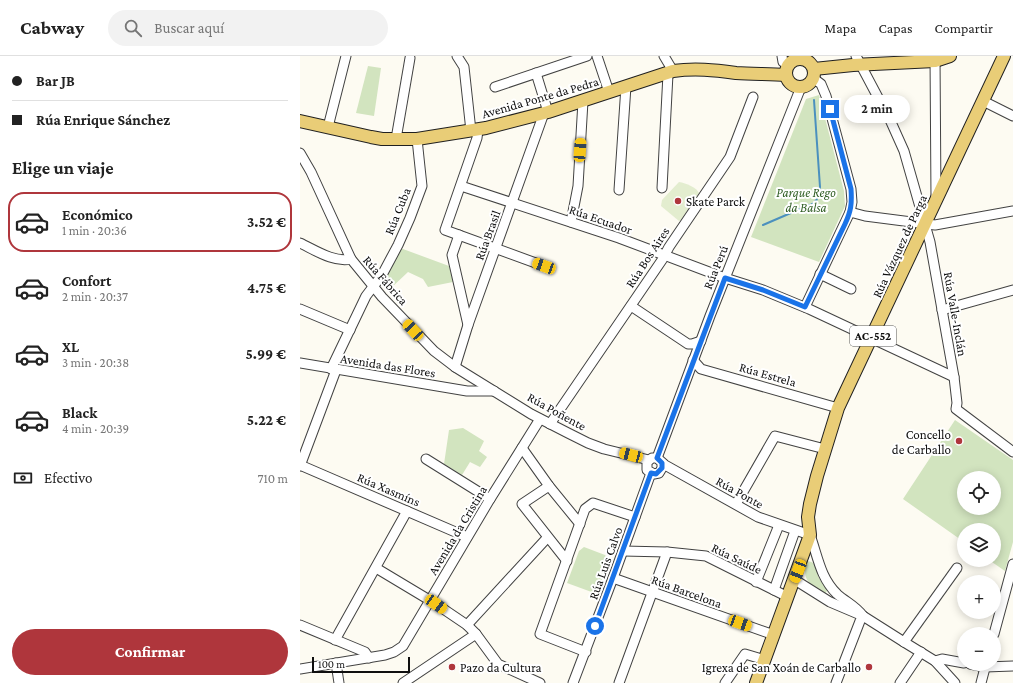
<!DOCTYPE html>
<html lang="es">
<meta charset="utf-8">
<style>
body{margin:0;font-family:"Crimson Pro",serif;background:#f2f2f2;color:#222;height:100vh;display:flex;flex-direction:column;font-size:15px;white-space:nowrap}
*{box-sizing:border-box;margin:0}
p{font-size:13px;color:#767676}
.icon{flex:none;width:22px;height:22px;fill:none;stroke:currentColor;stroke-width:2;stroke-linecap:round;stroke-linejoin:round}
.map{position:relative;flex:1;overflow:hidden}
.details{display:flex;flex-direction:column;background:#fff;width:300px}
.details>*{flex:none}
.top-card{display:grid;align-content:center;height:88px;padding:0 12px;background:#fff}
.fabs{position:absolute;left:657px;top:415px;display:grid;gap:8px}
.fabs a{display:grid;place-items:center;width:44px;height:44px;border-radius:50%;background:#fff;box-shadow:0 2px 10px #0003;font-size:20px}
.scale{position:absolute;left:12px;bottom:10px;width:98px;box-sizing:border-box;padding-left:4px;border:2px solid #0f0f0f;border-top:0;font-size:11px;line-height:14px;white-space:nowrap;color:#0f0f0f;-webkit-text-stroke:3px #fff;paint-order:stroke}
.end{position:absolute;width:18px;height:18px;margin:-9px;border:5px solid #1a73e8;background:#fff;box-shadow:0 0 0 2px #fff}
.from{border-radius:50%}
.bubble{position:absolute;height:28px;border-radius:14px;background:#fff;box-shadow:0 2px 10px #0003;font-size:13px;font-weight:700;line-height:28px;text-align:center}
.car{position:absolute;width:12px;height:24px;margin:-12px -6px;border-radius:5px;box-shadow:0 0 3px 1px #0007;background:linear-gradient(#f5c518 24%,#345 0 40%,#f5c518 0 76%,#345 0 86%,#f5c518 0)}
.top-card b{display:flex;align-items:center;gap:14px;height:38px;font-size:15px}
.top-card b+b{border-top:1px solid #e0e0e0}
.top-card i{width:10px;height:10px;background:#222}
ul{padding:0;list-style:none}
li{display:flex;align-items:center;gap:12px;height:60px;margin:0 8px 6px;padding:0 4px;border:2px solid transparent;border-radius:16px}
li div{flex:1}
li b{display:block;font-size:15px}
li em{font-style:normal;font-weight:700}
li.active{border-color:#af363c}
li>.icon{width:36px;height:36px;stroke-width:1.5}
h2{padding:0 12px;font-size:18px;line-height:48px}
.pay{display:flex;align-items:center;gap:10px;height:44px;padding:0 12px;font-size:15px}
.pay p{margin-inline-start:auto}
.cta{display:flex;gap:8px;margin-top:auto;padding:8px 12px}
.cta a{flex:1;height:46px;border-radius:24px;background:#af363c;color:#fff;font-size:16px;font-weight:700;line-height:46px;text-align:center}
header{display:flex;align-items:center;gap:24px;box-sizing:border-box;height:56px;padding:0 20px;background:#fff;border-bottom:1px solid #e0e0e0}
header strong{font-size:19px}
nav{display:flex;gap:22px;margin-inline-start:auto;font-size:14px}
.search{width:280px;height:36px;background:#f2f2f2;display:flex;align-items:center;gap:10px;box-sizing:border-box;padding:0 14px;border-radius:22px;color:#767676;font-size:15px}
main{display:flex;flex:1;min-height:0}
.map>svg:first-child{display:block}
</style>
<header>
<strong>Cabway</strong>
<div class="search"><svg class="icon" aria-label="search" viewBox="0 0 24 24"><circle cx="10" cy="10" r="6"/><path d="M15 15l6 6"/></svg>Buscar aquí</div>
<nav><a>Mapa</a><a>Capas</a><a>Compartir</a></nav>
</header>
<main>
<section class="details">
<div class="top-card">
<b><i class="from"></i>Bar JB</b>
<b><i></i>Rúa Enrique Sánchez</b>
</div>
<h2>Elige un viaje</h2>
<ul>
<li class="active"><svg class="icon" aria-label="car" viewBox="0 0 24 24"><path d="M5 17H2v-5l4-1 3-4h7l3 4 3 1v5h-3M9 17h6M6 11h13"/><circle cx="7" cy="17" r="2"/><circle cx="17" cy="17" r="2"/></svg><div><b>Económico</b><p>1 min · 20:36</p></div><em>3.52 €</em></li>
<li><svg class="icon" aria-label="car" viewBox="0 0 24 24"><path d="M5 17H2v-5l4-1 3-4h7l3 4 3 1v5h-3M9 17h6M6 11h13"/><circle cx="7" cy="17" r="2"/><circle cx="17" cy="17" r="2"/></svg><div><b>Confort</b><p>2 min · 20:37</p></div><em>4.75 €</em></li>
<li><svg class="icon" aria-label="car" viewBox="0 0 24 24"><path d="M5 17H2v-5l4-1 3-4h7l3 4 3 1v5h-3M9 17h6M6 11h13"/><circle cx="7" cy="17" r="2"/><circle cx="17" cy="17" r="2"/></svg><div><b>XL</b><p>3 min · 20:38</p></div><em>5.99 €</em></li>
<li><svg class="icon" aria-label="car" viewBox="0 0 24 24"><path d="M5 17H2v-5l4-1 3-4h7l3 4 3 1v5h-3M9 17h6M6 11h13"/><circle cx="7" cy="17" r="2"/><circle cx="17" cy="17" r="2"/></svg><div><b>Black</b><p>4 min · 20:39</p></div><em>5.22 €</em></li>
</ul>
<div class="pay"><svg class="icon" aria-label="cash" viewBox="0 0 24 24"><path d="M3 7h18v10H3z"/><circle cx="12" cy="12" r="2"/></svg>Efectivo<p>710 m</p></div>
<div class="cta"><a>Confirmar</a></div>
</section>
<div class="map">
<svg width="713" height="627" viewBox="0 0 713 627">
<rect width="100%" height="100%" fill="#fdfbf2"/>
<g fill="#d2e4bf" fill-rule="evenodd">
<polygon points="68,10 81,12 74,60 56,57"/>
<polygon points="519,39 544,135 545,150 519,206 451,181 506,43"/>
<polygon points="99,193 103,193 149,210 153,226 128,231 123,223 108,216 91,232 84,224"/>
<path d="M 655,364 L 713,404 L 713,486 L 705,515 L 689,504 L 694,504 L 694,474 L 664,474 L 664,486 L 603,443 ZM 664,422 L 694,422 L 694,452 L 664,452 Z"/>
<polygon points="163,372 184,385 179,395 187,401 180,411 170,406 162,419 144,408 149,374"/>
<polygon points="284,491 305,499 309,505 297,538 267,527 279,495"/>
<path d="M 507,505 C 518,506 516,514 519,522 C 521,526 525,530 528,533 L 525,538 C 510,528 501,525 507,505 Z"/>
</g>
<path fill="#e3edcf" d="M 379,126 C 386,127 397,132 399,137 L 381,164 L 379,165 L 361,150 L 362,144 Z"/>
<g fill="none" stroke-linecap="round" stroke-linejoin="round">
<path stroke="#4b90be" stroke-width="2" d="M 463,169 L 507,150 C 518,148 518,140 520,131 L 514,44"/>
<g stroke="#424242" stroke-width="11">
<g id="minor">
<polyline points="157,0 164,11 171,75"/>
<polyline points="297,0 309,36"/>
<polyline points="364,0 373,15"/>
<polyline points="482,0 483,6 488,9"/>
<polyline points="498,0 499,2"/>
<polyline points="556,0 591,66 604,95 630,186 654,321 657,347 656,353 713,396"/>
<polyline points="635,0 636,143"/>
<polyline points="236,17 248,56"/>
<polyline points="195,31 287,0"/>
<polyline points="683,45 713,60"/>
<polyline points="28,71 46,0"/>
<polyline points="178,74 177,82 145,174 244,210"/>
<polyline points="96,83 110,2"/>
<polyline points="0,97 11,116 51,203 82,241 134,295 155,311 231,358 268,377 288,387 304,393 349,404"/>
<polyline points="161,130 319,182 425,222 463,234 509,253 654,321"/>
<polyline points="362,132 368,18"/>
<polyline points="319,134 326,30"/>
<polyline points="550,156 565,160 635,169 713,155"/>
<polyline points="271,166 278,130 283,45"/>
<polyline points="159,179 152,199 168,269"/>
<path d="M 0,187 C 15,194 34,207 51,203"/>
<polyline points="520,218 551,233"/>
<polyline points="331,250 388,288 392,288 401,285"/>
<polyline points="505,251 550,156 552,146 551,133 526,40 521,28 513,22"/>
<polyline points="0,253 50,274"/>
<polyline points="642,254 713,234"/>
<polyline points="393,304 401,313 538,352"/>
<polyline points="0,307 167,335 194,335"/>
<polyline points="155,311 168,269 244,57"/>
<polyline points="31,313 66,240 82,219 98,189 110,162 122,130 117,83"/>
<polyline points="250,368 362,204 369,191 430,101 453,41"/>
<polyline points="222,392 249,430 280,468"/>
<polyline points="357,402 410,260 501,31"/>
<polyline points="126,403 190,443"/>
<path d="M 362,407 L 362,412 L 359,417 L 354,418 L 347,414 L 347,406 L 352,402 L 357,402 L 365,409 L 458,461 L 510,479 C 518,501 520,521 537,538 C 546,546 556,550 563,560"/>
<polyline points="0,409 167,481"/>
<polyline points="0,410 36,314"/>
<polyline points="249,430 222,448 267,505"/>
<polyline points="436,448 475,380 525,393"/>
<polyline points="323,495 367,496 406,500 488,541"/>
<polyline points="76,512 136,548 167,569 176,578 198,608 240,627"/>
<polyline points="313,522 474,579"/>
<polyline points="495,524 530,546 563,560 604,586 635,605 655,627"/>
<polyline points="456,526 479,469"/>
<polyline points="474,534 495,475"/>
<polyline points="0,569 65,596 69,602"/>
<polyline points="167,569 247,482"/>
<polyline points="694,578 713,508"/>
<polyline points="35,584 107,455"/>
<polyline points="604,586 657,512"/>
<polyline points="286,596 240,578 285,453 293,447 335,461"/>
<polyline points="635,605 642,603 664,607"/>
<polyline points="36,607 39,627"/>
<polyline points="670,608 685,611 713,610"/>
<polyline points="0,613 85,599 94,596 103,590 190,443 240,363"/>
<polyline points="103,627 176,578"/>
<polyline points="273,627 313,522 351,417"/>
<polyline points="319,627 367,496"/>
<polyline points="425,627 445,598 465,604"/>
<polyline points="536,627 560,565 563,560"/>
<polyline points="600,627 621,596"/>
<polyline points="681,627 686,608"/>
</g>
</g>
<g stroke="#202020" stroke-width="14">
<g id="major">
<circle cx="500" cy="17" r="14"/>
<polyline points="514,13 553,9 635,5 650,0"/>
<path d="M 0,65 L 71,81 L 82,83 L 117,83 L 186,72 L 248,56 L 373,15 C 395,12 414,14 436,17 C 452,18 469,18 486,19"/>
<polyline points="456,627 510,479 508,461 510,448 517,420 538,352 704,0"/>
</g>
</g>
<use href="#minor" stroke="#fff" stroke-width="9"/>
<use href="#major" stroke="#e9cd77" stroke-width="12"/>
</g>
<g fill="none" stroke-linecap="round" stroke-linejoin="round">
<path stroke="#1a73e8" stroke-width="5" d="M 295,570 L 351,417 L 356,418 L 362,412 L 362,407 L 357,402 L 425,222 L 463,234 L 505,251 L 545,168 C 551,155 552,148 551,133 L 530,53"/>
</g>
<g fill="#af363c" stroke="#fff" stroke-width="1.5">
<circle cx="378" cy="145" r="4"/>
<circle cx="659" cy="385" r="4"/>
<circle cx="152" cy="611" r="4"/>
<circle cx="569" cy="611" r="4"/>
</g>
<g text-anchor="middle" stroke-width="4" stroke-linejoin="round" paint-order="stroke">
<rect fill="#fff" stroke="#575757" stroke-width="1" x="550" y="270" width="46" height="20" rx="3"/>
<g font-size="12" font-weight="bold" fill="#0f0f0f">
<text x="573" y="284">AC-552</text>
</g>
<g font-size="13" fill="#0f0f0f" stroke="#fff">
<text transform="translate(240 41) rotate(-16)" y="5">Avenida Ponte da Pedra</text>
<text transform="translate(97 155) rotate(-68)" y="5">Rúa Cuba</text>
<text transform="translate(301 163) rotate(19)" y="5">Rúa Ecuador</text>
<text transform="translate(187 179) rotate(-70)" y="5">Rúa Brasil</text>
<text transform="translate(599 190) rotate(-65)" y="5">Rúa Vázquez de Parga</text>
<text transform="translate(347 201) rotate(-57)" y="5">Rúa Bos Aires</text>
<text transform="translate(415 211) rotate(-68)" y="5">Rúa Perú</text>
<text transform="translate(86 224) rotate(49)" y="5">Rúa Fábrica</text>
<text transform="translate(656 258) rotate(80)" y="5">Rúa Valle-Inclán</text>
<text transform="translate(88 309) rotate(9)" y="5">Avenida das Flores</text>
<text transform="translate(468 318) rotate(16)" y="5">Rúa Estrela</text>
<text transform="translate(257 355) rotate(29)" y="5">Rúa Poñente</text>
<text transform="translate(89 433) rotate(23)" y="5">Rúa Xasmíns</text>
<text transform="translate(440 436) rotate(29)" y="5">Rúa Ponte</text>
<text transform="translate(157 474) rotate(-59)" y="5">Avenida da Cristina</text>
<text transform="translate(437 502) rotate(26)" y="5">Rúa Saúde</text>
<text transform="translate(305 507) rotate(-70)" y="5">Rúa Luis Calvo</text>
<text transform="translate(387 535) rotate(20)" y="5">Rúa Barcelona</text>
</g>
<g font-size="13" font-style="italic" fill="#325f26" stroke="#fff">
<text x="506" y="141">Parque Rego<tspan x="506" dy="15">da Balsa</tspan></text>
</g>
<g font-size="13" fill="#0f0f0f" stroke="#fff" text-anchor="start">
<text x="386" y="150">Skate Parck</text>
<text x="651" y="383" text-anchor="end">Concello<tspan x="651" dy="15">de Carballo</tspan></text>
<text x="160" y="616">Pazo da Cultura</text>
<text x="561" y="616" text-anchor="end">Igrexa de San Xoán de Carballo</text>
</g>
</g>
</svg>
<div class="fabs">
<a><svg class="icon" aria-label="locate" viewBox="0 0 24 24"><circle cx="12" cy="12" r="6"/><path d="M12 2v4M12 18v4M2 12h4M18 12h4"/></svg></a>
<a><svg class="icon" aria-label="layers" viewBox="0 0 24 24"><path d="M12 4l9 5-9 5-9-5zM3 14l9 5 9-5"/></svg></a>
<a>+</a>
<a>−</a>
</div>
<div class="scale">100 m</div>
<i class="end from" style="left:295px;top:570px"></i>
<i class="end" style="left:530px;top:53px"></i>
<div class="bubble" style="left:544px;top:39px;width:66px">2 min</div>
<i class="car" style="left:280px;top:94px;rotate:4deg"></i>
<i class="car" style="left:244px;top:210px;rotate:290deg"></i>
<i class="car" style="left:113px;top:274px;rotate:317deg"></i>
<i class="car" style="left:331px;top:399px;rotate:285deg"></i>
<i class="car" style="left:498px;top:515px;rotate:201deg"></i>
<i class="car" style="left:136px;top:548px;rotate:125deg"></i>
<i class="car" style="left:440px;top:567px;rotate:110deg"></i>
</div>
</main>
